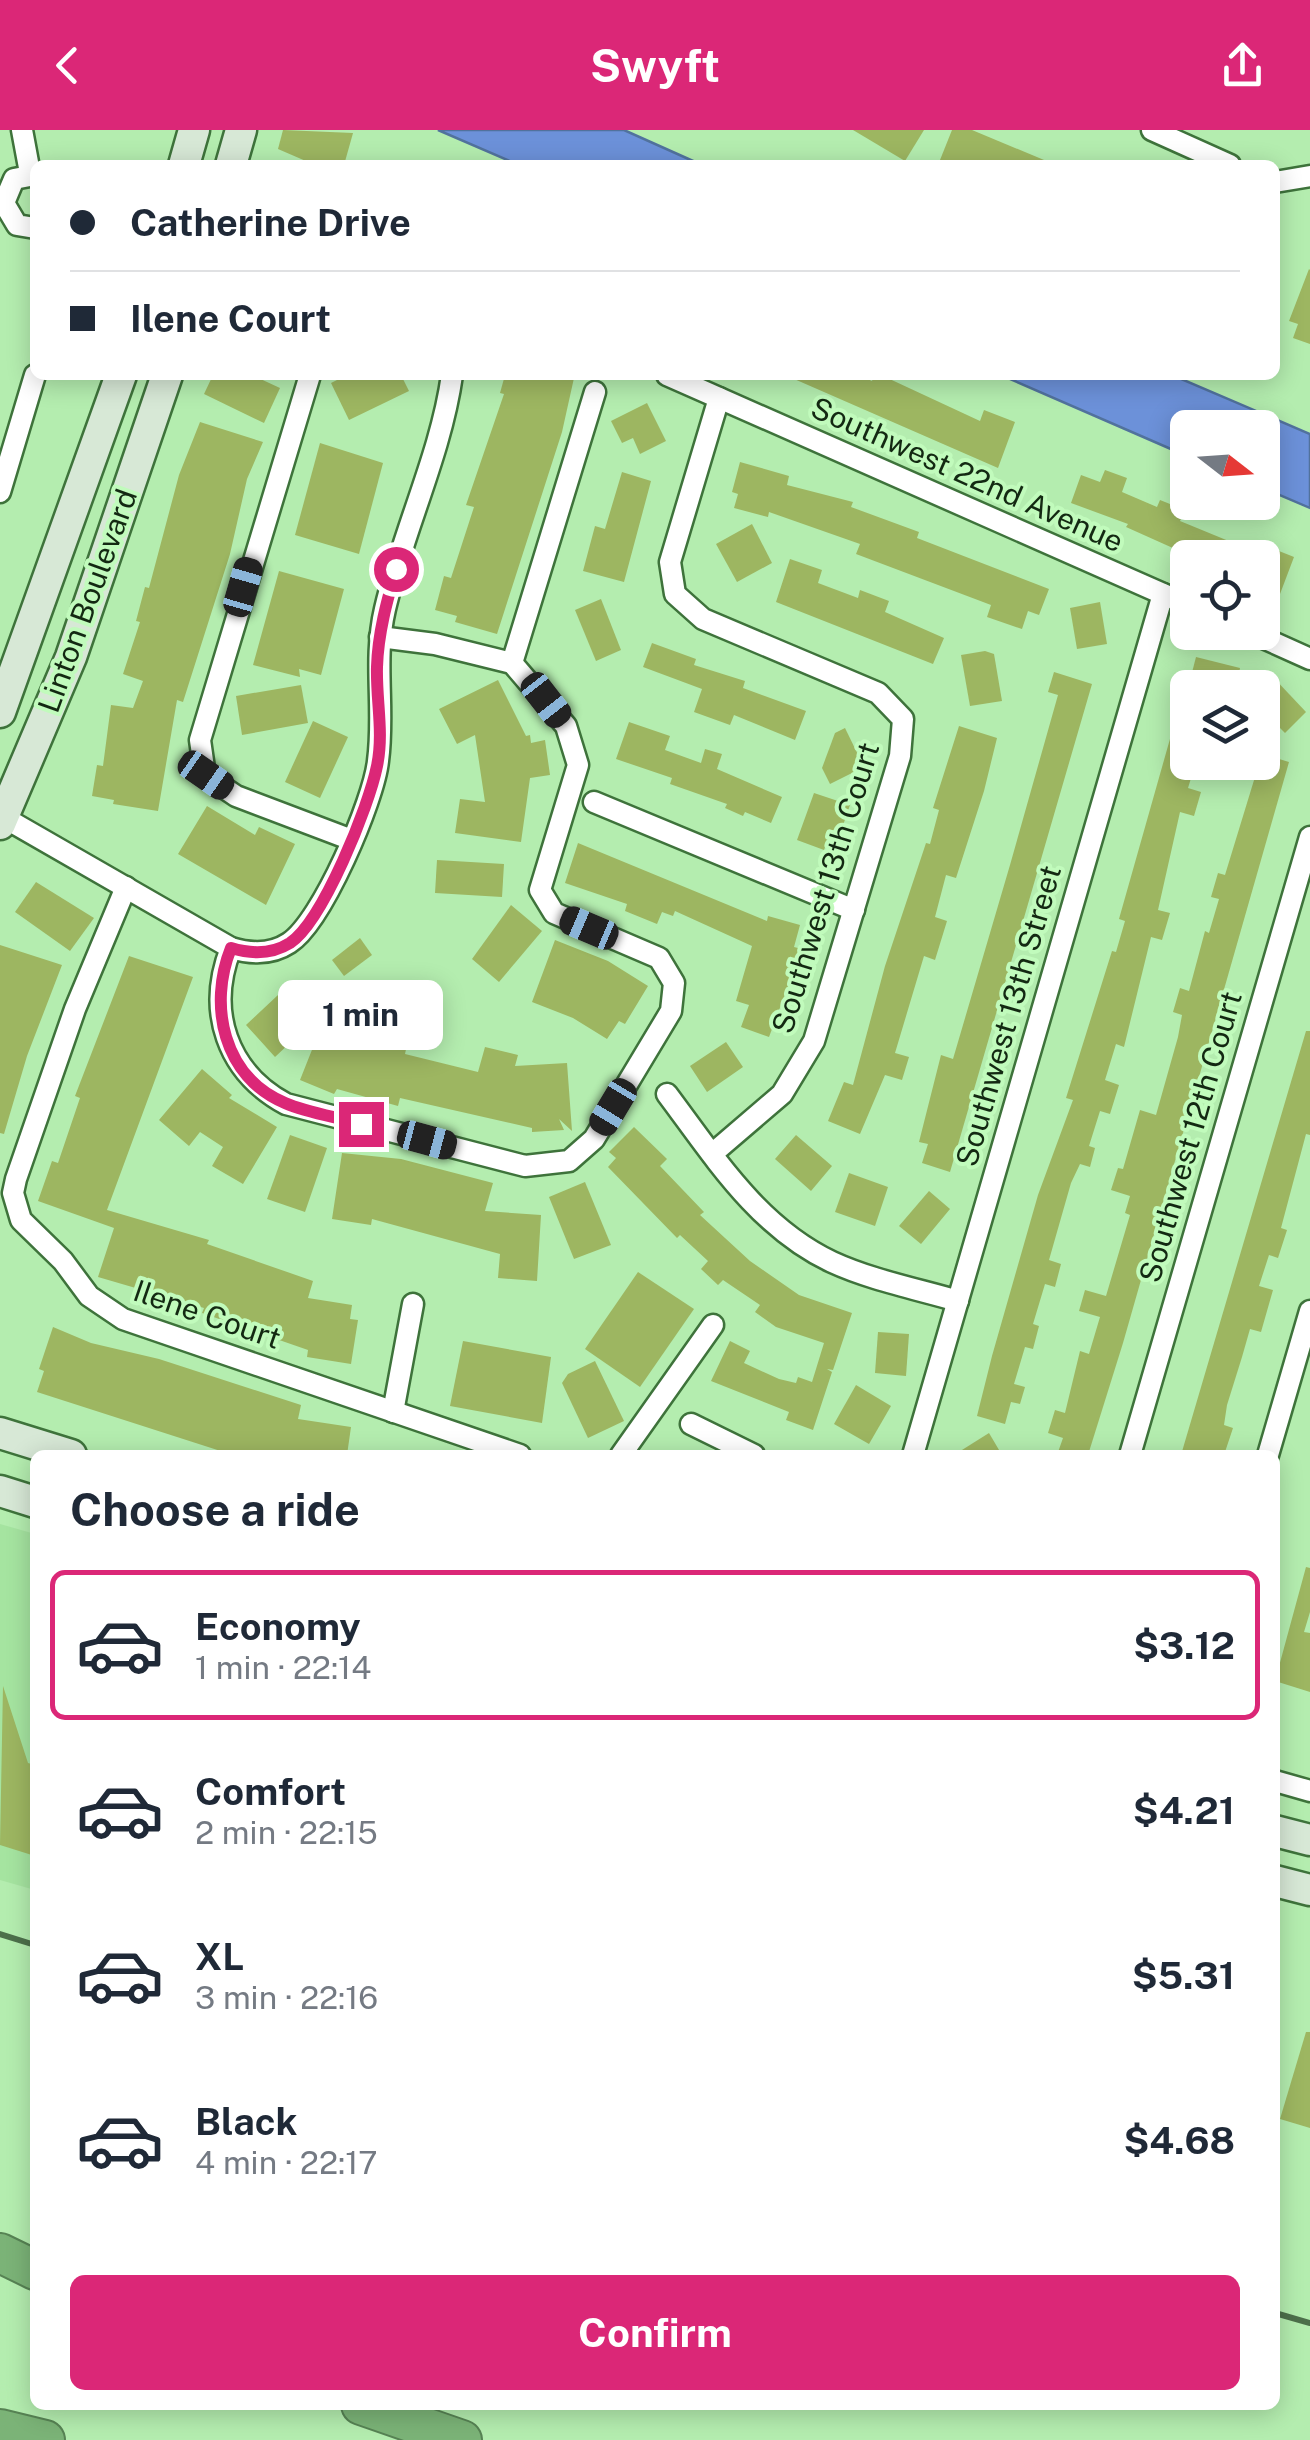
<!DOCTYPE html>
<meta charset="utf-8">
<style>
body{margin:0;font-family:"Public Sans",sans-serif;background:#f2f2f3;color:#1f2937;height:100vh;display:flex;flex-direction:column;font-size:38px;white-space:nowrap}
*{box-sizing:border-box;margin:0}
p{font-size:32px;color:#747a83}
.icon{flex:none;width:55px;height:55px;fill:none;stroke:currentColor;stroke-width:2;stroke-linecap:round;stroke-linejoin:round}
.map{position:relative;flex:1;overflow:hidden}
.drawer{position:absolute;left:30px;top:1320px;width:1250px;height:960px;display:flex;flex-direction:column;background:#fff;border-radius:15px;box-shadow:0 5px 25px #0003}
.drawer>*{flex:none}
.banner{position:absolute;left:30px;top:30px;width:1250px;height:220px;border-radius:15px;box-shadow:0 5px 25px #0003;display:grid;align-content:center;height:220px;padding:0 40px;background:#fff}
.needle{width:65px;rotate:107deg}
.buttons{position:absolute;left:1170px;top:280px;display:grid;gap:20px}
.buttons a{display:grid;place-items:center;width:110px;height:110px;border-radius:15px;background:#fff;box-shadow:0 5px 25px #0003;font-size:50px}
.end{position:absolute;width:45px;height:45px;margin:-22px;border:12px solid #db2777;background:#fff;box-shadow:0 0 0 5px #fff}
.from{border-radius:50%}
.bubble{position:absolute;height:70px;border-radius:15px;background:#fff;box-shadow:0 5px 25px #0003;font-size:32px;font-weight:700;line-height:70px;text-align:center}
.car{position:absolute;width:30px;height:60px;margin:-30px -15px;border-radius:12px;box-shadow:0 0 8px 2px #0007;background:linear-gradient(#222 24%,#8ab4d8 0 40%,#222 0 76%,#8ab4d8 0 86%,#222 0)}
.banner b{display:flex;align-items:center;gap:35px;height:95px;font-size:38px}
.banner b+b{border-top:2px solid #e0e1e3}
.banner i{width:25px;height:25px;background:#1f2937}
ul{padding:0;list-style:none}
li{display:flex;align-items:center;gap:30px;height:150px;margin:0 20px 15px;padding:0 20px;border:5px solid transparent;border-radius:15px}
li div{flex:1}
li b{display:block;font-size:38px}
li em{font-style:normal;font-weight:700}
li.current{border-color:#db2777}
li>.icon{width:90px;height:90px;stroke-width:1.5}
h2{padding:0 40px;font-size:45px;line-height:120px}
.cta{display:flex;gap:20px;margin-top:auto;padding:20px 40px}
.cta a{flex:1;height:115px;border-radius:15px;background:#db2777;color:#fff;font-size:40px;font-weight:700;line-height:115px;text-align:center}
header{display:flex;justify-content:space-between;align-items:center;height:130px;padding:0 40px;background:#db2777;color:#fff;font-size:45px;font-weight:700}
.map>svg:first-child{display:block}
</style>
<header><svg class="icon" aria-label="back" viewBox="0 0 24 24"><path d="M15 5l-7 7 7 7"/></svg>Swyft<svg class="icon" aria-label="share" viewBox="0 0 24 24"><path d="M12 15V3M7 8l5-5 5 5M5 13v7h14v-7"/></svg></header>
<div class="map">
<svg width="1310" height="2310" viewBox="0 0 1310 2310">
<rect width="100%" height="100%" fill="#b4edaf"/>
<polygon fill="#a5e4a0" points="0,1394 35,1404 35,1760 0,1750"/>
<g fill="#6c91d9" stroke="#51729d" stroke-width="2.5">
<polygon points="438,0 624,0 702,35 519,35"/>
<polygon points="1001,245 1172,245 1310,304 1310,378 1263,358 1262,298 1188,298 1187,326"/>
</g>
<g fill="#9db661">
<polygon points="283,0 353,3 344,35 315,35 278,19"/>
<polygon points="853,0 924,0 905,31"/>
<polygon points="952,0 972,0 1056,35 938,35"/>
<polygon points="1309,139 1310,140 1310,214 1293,208 1298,194 1289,191"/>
<polygon points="213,245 252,245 280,258 264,293 204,264"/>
<polygon points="347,245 401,245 409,261 349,290 331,253"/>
<polygon points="505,245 574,248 562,302 497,504 455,492 457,486 435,480 444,446 451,448 474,377 466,375 504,264 500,263"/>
<polygon points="785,245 858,245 872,251 874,245 881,245 980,291 984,280 1015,292 998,338"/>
<polygon points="647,273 666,311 640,324 633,308 622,313 611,291"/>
<polygon points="200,292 263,312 247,349 230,424 183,572 177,570 158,681 113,674 114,670 92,666 97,635 103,636 111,575 133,578 143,551 123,544 140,492 136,491 145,457 149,458 179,345"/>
<polygon points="320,313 383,333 359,424 295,405"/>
<polygon points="740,332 789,346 787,355 853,372 851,377 919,402 917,408 1049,459 1039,485 1028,481 1022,499 987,487 991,475 856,424 860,414 769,382 768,387 734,378 738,364 732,362"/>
<polygon points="1105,340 1127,348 1122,362 1157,377 1160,370 1185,380 1180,391 1270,428 1274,419 1294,427 1280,464 1262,457 1262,428 1182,428 1184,423 1126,397 1128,394 1071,373 1081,345 1100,352"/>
<polygon points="622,342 651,351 624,452 583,441 595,396 605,399"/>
<polygon points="752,394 772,433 737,452 716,414"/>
<polygon points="790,429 822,440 818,453 858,468 860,460 889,471 885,482 944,508 933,534 776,472"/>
<polygon points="279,441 344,459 321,545 299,539 300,547 253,535"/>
<polygon points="601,469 621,520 596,531 575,480"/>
<polygon points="1100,472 1107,514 1077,519 1070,478"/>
<polygon points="652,513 696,529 694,535 745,551 743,558 806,581 795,610 734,585 730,595 694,582 702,559 643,537"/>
<polygon points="985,521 994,524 1002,571 970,576 961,525"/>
<polygon points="1196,527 1240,538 1236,558 1188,558"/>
<polygon points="1054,542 1092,554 950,1042 922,1033 928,1014 919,1012 941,925 953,929 1010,735 1058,565 1048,562"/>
<polygon points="1273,547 1306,582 1285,603 1262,580 1262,558"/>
<polygon points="498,550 526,606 530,605 531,613 545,610 550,645 530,648 521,712 455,703 460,669 485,672 475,605 457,614 439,579"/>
<polygon points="301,555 308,593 242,605 236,566"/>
<polygon points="1183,563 1188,564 1188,632 1196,632 1188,658 1201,662 1194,686 1180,682 1158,780 1170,783 1162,810 1151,807 1124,917 1116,914 1105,950 1119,955 1110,984 1100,981 1089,1016 1095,1018 1090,1037 1080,1034 1071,1053 1049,1130 1061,1134 1055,1157 1045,1154 1033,1194 1039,1196 1033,1219 1025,1217 1014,1254 1025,1257 1020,1274 1011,1272 1005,1294 977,1286 992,1226 1038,1065 1073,970 1066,968 1112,821 1116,822 1125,791 1119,789"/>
<polygon points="313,591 348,607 320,668 285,652"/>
<polygon points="629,592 670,606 665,620 701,633 705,619 722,624 717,639 782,667 771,693 745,682 743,686 725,678 727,674 670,654 672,648 616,629"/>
<polygon points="959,596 997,608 984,661 956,748 946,745 935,787 947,791 935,830 924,826 895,923 909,927 902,950 885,945 860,1004 828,991 844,952 853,955 885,836 926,713 930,714 939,680 933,678"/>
<polygon points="845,598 864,637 830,654 822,638 835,603"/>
<polygon points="1262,624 1289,632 1123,1213 1088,1325 1057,1325 1063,1308 1048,1303 1055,1280 1065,1283 1080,1221 1089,1224 1100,1187 1079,1181 1085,1160 1106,1166 1130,1085 1125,1083 1130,1066 1111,1060 1118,1038 1123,1039 1140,980 1156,985 1178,907 1182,885 1173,882 1180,858 1189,861 1205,801 1209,803 1219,769 1211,767 1218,743 1225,745"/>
<polygon points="814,663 850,675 840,704 832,700 824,720 797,710"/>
<polygon points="207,676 255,705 259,697 295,714 266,775 178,724"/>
<polygon points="578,713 767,791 768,786 800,795 794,817 802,819 769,907 741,897 749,875 736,871 752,816 675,781 673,786 662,782 657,794 625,781 627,774 565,753"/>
<polygon points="437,730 504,734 502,767 435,763"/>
<polygon points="36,752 94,788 70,821 15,782"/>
<polygon points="511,775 542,801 499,852 472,829"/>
<polygon points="360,808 372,825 344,846 332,830"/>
<polygon points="555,810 608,831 648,856 625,894 619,891 607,909 573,888 532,872"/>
<polygon points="0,815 62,835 27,926 4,1004 0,1003"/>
<polygon points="129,826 193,847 107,1080 209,1110 207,1114 313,1151 308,1168 352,1175 350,1189 358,1190 351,1234 307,1227 308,1220 202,1183 204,1178 98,1147 114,1098 38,1071 52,1031 58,1033 80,968 75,966"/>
<polygon points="297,857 322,883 275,927 246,895 278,865 283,870"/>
<polygon points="325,887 376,909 378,902 408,910 405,924 478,942 485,917 518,925 515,936 567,933 572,1001 559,989 564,1000 532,1002 532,998 400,968 398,976 337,959 334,964 300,950"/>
<polygon points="1306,901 1310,901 1310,1005 1306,1004 1281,1098 1287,1100 1278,1128 1269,1125 1259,1156 1273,1160 1261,1202 1250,1199 1242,1227 1227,1275 1224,1295 1233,1298 1224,1325 1181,1325"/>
<polygon points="726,912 743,937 707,962 690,936"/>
<polygon points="202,939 232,965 229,968 277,997 243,1054 212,1036 223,1017 200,1002 189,1016 159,990"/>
<polygon points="634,997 667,1029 660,1036 704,1082 700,1085 750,1131 799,1165 852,1183 833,1240 827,1239 832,1242 813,1300 786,1290 789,1282 711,1251 730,1211 750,1221 744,1233 779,1249 796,1253 798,1247 812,1252 824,1213 776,1197 755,1182 760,1175 723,1150 718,1155 701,1139 708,1131 680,1105 677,1108 608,1037 616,1028 609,1022"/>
<polygon points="290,1005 327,1018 305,1082 267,1069"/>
<polygon points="796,1005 832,1036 811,1061 775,1029"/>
<polygon points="342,1023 401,1029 493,1053 485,1081 541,1085 537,1151 498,1148 500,1124 372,1089 371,1095 332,1089"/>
<polygon points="849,1043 888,1057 875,1096 835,1082"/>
<polygon points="585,1052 611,1115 574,1129 549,1067"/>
<polygon points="929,1061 950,1079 921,1114 899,1096"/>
<polygon points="638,1142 694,1179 640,1257 585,1219"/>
<polygon points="53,1197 91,1213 159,1229 301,1275 298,1289 351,1297 347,1325 233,1325 37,1262 44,1241 39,1239"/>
<polygon points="878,1202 909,1204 906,1246 875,1243"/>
<polygon points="463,1211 551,1227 542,1293 450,1276"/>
<polygon points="595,1231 624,1291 588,1308 562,1253 568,1244"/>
<polygon points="856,1255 891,1276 869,1314 834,1294"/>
<polygon points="989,1303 1002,1325 954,1325"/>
<polygon points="1306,1437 1310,1438 1310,1482 1304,1502 1310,1503 1310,1562 1275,1551"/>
<polygon points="3,1556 28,1633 35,1635 35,1726 0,1715"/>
<polygon points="1306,1902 1310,1902 1310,1998 1280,1989"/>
</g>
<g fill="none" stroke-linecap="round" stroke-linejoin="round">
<g stroke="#3e733b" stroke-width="25">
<g id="minor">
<polyline points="22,0 30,43"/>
<polyline points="1152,0 1230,35"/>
<polyline points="35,45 14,49 4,73 17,95 35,98"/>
<polyline points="1275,52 1310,46"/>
<polyline points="310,245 200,610 205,645 236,666 352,710"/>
<polyline points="667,245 1188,475"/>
<polyline points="0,362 35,245"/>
<polyline points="1250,502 1310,529"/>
<polyline points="512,533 595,262"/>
<polyline points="594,672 854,780"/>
<path d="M 3,687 L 231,818 C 251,824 271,825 289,813 C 322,792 374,670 378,631 C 385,580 373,530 385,479 C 403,401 441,324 452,245"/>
<polyline points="126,757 75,879 16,1049 13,1063 21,1090 63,1131 89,1166 123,1189 520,1325"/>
<path d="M 231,818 C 206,881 227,942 286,974 L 525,1036 L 569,1031 L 594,1009 L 671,881 L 674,853 L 659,828 L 554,783 L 540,760 L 578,635 L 566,596 L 512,533 L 435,514 L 380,507"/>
<path d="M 667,964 C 715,1028 758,1097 832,1132 C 871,1150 917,1159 958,1171"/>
<polyline points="712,1024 782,964 814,911 900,626 903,589 878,563 703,489 675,464 670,432 719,268"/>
<polyline points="393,1282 413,1174"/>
<polyline points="691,1294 754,1325"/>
<polyline points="621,1325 713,1195"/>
<polyline points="913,1325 1163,464"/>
<polyline points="1130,1325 1310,707"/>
<polyline points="1268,1325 1310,1181"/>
<polyline points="1275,1651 1310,1661"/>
</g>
</g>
<g stroke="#3e733b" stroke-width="35">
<g id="secondary">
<polyline points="184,35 194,0"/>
<polyline points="231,35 241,0"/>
<polyline points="0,582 121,245"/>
<polyline points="0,694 71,527 167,245"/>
<polyline points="0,1303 71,1325"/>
<polyline points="0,1361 35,1372"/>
<polyline points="1275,1701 1310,1710"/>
<polyline points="1275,1751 1310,1760"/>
</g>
</g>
<g stroke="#578354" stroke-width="42">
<g id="motorway">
<polyline points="0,2123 35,2140"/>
<polyline points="361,2275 462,2310"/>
<polyline points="0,2299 45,2310"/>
</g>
</g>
<use href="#minor" stroke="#fff" stroke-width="20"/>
<use href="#secondary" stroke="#d7e8d6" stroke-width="30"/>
<use href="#motorway" stroke="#7bb377" stroke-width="38"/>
<g stroke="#4d704b" stroke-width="6">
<polyline points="0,1804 35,1815"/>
<polyline points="1275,2183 1310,2193"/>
</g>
</g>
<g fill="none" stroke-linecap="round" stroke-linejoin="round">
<path stroke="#db2777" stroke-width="12" d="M 361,994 C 337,987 308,983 285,973 C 223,947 208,875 231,818 C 251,824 271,825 290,813 C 323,791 369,676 377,636 C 384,603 376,570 377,537 C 378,503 387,471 396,439"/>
</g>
<g text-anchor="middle" stroke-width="8" stroke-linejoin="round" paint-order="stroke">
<g font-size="30" fill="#132912" stroke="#c1fbbc">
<text transform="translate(967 345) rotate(24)" y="10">Southwest 22nd Avenue</text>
<text transform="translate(88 471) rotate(-70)" y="10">Linton Boulevard</text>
<text transform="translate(826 758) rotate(-73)" y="10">Southwest 13th Court</text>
<text transform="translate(1009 886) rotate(-74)" y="10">Southwest 13th Street</text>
<text transform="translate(1191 1007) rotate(-74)" y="10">Southwest 12th Court</text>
<text transform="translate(207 1185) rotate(19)" y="10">Ilene Court</text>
</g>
</g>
</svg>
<div class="buttons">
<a><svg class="needle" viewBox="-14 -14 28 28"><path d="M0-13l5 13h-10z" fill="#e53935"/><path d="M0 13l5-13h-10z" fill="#747a83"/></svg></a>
<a><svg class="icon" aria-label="locate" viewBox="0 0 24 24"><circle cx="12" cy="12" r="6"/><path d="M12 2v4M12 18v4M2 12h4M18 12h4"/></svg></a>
<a><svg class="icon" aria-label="layers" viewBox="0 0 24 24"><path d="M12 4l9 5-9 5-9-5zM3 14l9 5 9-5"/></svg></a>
</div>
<i class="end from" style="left:396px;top:439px"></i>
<i class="end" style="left:361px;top:994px"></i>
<div class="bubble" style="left:278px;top:850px;width:165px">1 min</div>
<i class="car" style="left:243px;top:457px;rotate:16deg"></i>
<i class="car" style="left:546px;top:570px;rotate:142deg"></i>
<i class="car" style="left:206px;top:645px;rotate:125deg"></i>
<i class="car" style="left:589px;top:798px;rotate:293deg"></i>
<i class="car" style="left:613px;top:977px;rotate:211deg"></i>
<i class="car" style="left:427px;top:1010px;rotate:105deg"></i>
<div class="banner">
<b><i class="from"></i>Catherine Drive</b>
<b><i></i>Ilene Court</b>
</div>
<section class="drawer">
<h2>Choose a ride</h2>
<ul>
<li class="current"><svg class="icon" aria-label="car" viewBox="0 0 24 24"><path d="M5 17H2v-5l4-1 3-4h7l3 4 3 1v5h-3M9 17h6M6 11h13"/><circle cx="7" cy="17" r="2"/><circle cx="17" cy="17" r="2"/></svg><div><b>Economy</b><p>1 min · 22:14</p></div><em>$3.12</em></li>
<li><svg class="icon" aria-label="car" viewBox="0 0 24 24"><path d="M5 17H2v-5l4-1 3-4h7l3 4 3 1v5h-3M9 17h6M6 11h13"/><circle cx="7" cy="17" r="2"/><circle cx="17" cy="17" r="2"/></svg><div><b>Comfort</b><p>2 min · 22:15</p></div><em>$4.21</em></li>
<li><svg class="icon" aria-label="car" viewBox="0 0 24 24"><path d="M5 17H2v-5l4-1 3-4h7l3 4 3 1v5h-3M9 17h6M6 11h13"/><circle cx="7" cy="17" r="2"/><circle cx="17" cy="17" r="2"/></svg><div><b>XL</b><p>3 min · 22:16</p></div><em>$5.31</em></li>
<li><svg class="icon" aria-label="car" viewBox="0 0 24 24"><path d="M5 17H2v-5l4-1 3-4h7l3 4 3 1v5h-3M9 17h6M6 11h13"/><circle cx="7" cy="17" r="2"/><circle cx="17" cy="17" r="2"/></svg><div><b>Black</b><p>4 min · 22:17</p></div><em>$4.68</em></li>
</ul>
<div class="cta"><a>Confirm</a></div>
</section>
</div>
